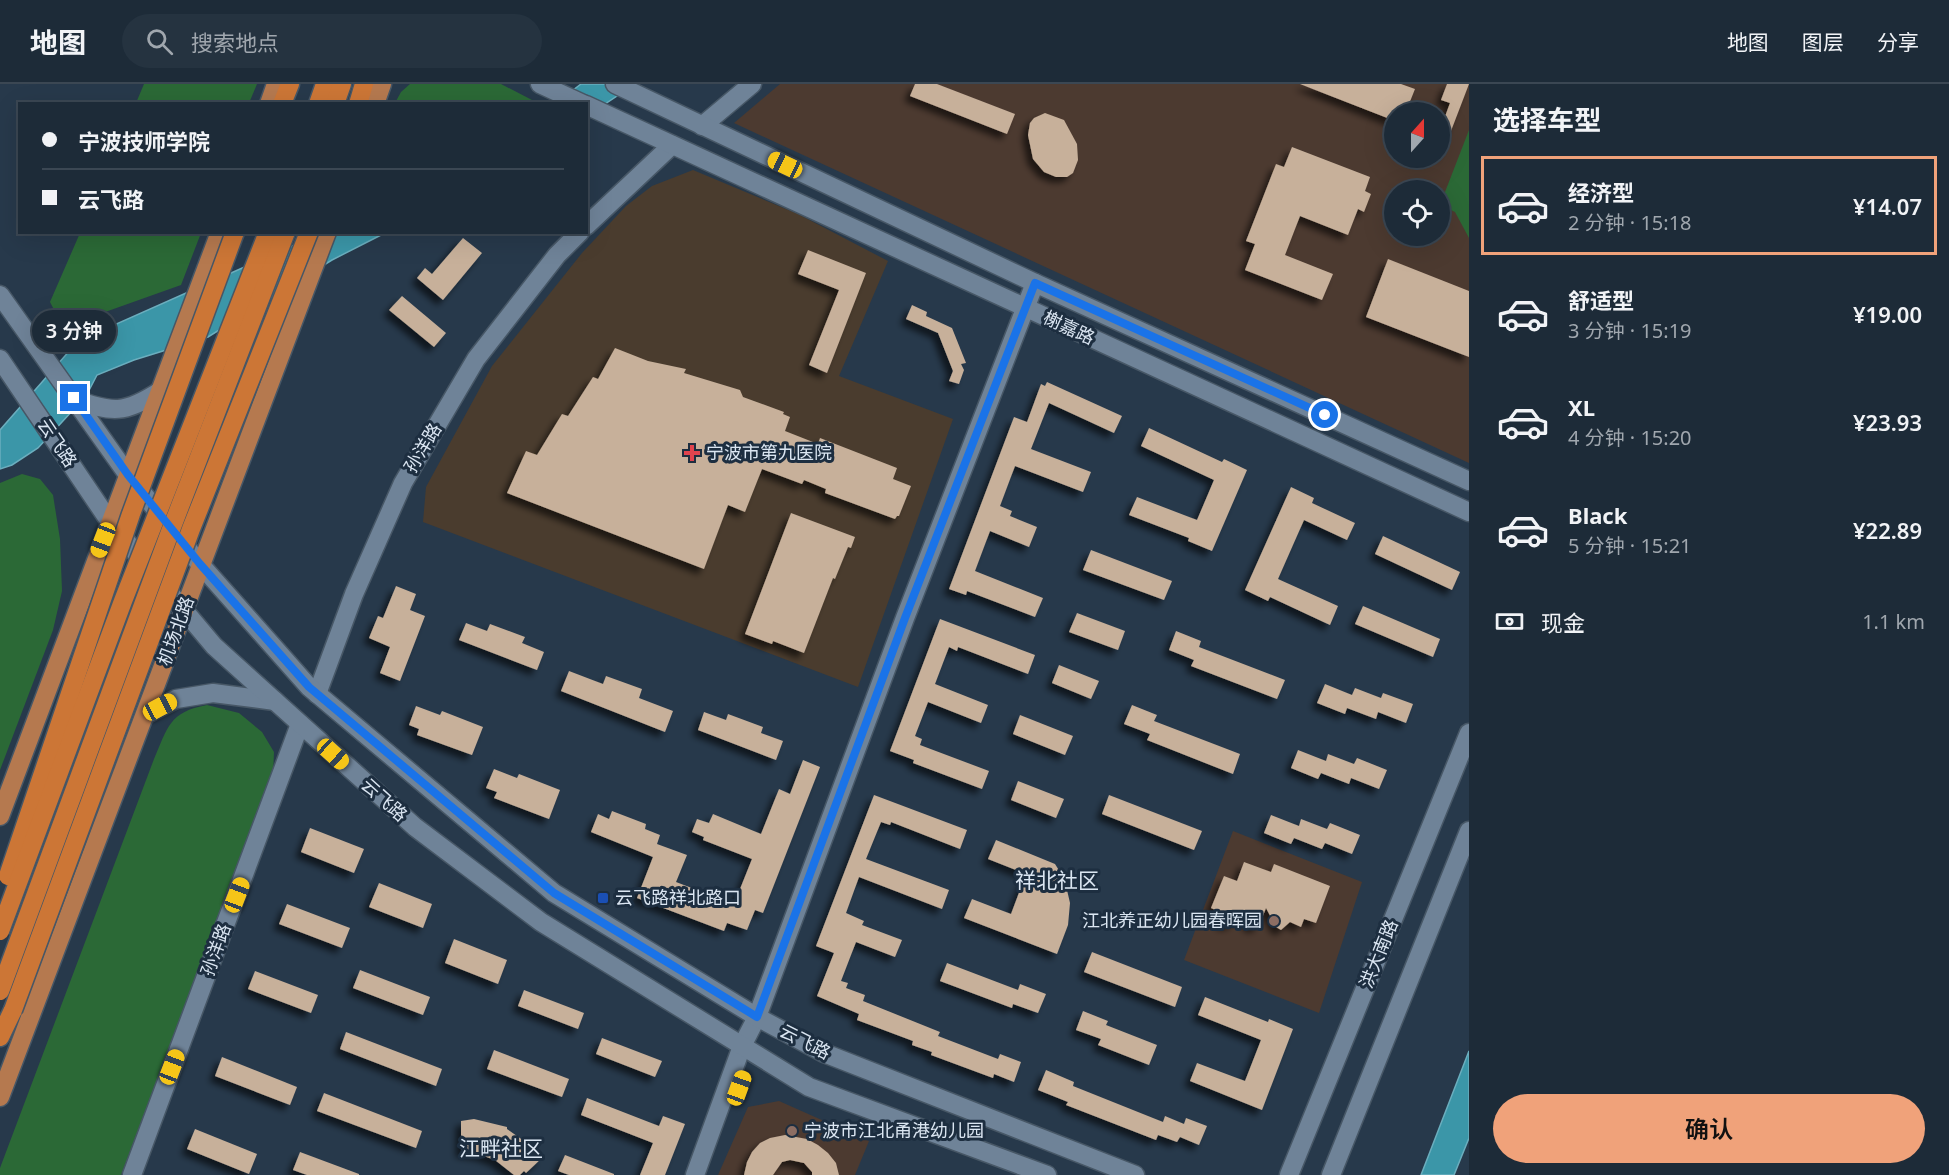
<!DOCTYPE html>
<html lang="zh">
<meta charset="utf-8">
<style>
body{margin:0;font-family:"Noto Sans","Noto Sans SC",sans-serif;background:#253340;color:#f1f3f6;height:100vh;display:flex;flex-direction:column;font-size:22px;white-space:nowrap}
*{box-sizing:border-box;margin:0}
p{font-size:20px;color:#a0a7ae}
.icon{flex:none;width:33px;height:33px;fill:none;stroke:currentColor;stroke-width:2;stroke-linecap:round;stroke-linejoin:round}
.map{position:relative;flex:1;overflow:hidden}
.panel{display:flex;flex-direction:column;background:#1d2b38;width:480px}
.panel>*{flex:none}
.hud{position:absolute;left:18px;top:18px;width:570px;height:132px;border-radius:0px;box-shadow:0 6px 24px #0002,0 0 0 2px #3b4753;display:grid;align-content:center;height:132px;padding:0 24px;background:#1d2b38}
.needle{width:39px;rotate:21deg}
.fabs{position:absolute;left:1384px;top:18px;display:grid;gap:12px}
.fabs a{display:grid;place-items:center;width:66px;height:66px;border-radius:50%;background:#1d2b38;box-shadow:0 6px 24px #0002,0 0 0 2px #3b4753;font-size:30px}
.end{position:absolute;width:27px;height:27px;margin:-14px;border:8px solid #1a73e8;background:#fff;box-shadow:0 0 0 3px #fff}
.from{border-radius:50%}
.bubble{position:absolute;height:42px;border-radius:21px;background:#1d2b38;box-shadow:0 6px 24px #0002,0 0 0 2px #3b4753;font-size:20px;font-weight:600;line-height:42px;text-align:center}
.car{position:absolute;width:18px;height:36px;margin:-18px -9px;border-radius:8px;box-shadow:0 0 4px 2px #0007;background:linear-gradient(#f5c518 24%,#345 0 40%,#f5c518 0 76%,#345 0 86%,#f5c518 0)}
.hud b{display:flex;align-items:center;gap:21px;height:57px;font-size:22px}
.hud b+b{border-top:2px solid #3b4753}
.hud i{width:15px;height:15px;background:#f1f3f6}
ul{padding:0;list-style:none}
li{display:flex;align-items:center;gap:18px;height:99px;margin:0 12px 9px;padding:0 12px;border:3px solid transparent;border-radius:0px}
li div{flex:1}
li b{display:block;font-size:22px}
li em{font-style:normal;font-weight:600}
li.selected{border-color:#f0a27a}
li>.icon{width:54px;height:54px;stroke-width:1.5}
h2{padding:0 24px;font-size:27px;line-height:72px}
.pay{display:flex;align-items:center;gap:15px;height:66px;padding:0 24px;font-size:22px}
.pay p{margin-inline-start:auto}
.action{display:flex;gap:12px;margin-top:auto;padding:12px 24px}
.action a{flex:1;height:69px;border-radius:36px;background:#f0a27a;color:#111;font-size:24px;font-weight:600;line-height:69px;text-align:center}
header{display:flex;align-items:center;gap:36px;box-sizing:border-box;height:84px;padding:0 30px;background:#1d2b38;border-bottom:2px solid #3b4753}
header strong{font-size:28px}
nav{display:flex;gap:33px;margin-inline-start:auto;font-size:21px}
.search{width:420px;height:54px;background:#253340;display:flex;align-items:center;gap:15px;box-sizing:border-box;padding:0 21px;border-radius:33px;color:#a0a7ae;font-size:22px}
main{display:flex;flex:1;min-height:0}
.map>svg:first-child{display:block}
</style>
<header>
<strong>地图</strong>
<div class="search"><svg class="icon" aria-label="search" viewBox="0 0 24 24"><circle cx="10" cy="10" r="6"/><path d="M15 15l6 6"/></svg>搜索地点</div>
<nav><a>地图</a><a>图层</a><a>分享</a></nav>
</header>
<main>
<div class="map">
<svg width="1469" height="1091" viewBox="0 0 1469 1091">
<defs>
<filter id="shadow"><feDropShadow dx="-5.5" dy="5.5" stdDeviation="3" flood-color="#0009"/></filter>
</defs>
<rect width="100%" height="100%" fill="#27394b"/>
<g fill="#4c3a30" fill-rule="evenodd">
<path d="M 780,0 L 1469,0 L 1469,379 L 734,39 ZM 1395,28 L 1440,28 L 1440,74 L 1395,74 ZM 1395,106 L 1440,106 L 1440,152 L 1395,152 Z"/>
<polygon points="1233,747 1362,798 1319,929 1184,876"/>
<polygon points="779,1017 869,1057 855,1091 718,1091 748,1023"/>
</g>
<polygon fill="#4a3c2e" points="693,86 798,130 888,177 839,292 953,335 858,603 423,438 426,403 492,282 582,169 626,122 652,102"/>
<g fill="#2b6936">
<polygon points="144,0 257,0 249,19 136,19"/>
<polygon points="410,0 501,0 532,16 527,20 395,19 401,8"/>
<polygon points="1469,46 1469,154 1455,128 1440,121"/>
<polygon points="80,149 80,148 201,149 181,201 63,243 50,218"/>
<polygon points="22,390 40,395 53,411 60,455 62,507 53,546 0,686 0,399"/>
<path d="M 207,621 L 239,629 L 262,648 L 274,668 L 273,692 L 121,1091 L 0,1091 L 0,1084 L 154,675 C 168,643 169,628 207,621 Z"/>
</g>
<g fill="#3b96a8" stroke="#6baebe" stroke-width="1.5">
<polygon points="581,0 635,0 587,32 586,20 555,20"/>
<polygon points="321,149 385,149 332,176 208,253 134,276 97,291 86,312 38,364 12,381 0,385 0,346 78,257"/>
<polygon points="1469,967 1469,1054 1454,1091 1421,1091"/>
</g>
<g fill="#c7b09a" filter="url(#shadow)">
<polygon points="915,0 937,0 1015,30 1007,50 910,12"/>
<polygon points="1300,0 1401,0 1415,5 1407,25 1401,23 1399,28 1395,28 1395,37"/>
<polygon points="1447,0 1469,0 1441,73 1440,46 1450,19 1441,16"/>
<polygon points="1045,29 1064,36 1077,60 1078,76 1073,89 1067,93 1056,93 1044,88 1033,75 1028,51 1030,39 1034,34"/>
<polygon points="1292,63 1370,93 1365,107 1371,110 1364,128 1358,125 1348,151 1300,132 1285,171 1333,190 1322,216 1245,186 1255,160 1246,157 1276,80 1284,83"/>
<polygon points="463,154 482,169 443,216 417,194 425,184 432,190"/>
<polygon points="808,166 866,189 827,289 809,281 839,206 798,190"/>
<polygon points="1388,175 1469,207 1469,273 1366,233"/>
<polygon points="402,212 446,249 434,263 389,226"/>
<polygon points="912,221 927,228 926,232 952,244 966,279 961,280 964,286 959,300 949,297 953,287 938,249 906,235"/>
<polygon points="615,264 648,277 686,285 684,289 740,306 743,313 784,328 783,330 790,333 785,347 818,360 820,354 897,384 893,395 911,402 899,432 897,432 895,435 825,409 826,405 804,396 802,400 762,385 745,428 728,421 704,485 507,409 526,367 537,371 562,330 568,332 593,293 598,295"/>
<polygon points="1047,298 1122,332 1114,349 1049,319 1031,365 1091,388 1083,408 1015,382 1000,422 1012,427 1010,432 1037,443 1029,463 990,447 975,487 1043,514 1035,533 967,507 966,511 949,505 1014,333 1027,338 1041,300 1045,302"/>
<polygon points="1149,344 1222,378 1224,375 1247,386 1212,467 1188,457 1189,454 1129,431 1137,413 1197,436 1214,396 1141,362"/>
<polygon points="1291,403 1314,414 1312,419 1355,439 1347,456 1304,436 1278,495 1338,522 1330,541 1270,513 1268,517 1245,506"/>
<polygon points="791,429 855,453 851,464 848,463 835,495 833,494 804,569 773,557 772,560 745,550"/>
<polygon points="1383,452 1460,488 1452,506 1375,470"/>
<polygon points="1091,466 1172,497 1164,516 1083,486"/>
<polygon points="396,502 416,510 410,526 425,532 400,597 380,589 390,563 369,554 378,532 383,534"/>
<polygon points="1363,522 1440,555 1433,573 1355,540"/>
<polygon points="1077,529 1125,547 1118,566 1069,548"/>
<polygon points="940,535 1035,571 1028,590 958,563 957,567 949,563 935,600 988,621 981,639 928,618 915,652 922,655 920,661 989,687 982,705 913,679 914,676 890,667"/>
<polygon points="466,539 487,547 490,540 525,553 522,559 544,568 537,586 459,556"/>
<polygon points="1176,547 1201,557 1199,563 1285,596 1277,615 1191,582 1194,576 1169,566"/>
<polygon points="1059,581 1099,597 1091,615 1052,599"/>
<polygon points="569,587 603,600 606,592 642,605 639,614 673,627 665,648 561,607"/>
<polygon points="1325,600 1352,611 1355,604 1381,614 1383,609 1413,620 1406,639 1378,628 1376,635 1347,624 1345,630 1317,619"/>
<polygon points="1132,621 1157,631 1154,637 1240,670 1233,690 1147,656 1150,650 1124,640"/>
<polygon points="416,622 440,631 442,627 483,643 472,671 417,651 419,645 409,641"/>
<polygon points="704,628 726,636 728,630 763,643 761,649 783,657 776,676 698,646"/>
<polygon points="1020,631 1073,652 1065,671 1013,650"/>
<polygon points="1298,666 1326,677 1328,670 1354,680 1357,674 1387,686 1379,705 1351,694 1349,700 1321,689 1318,695 1291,684"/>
<polygon points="803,676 820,683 763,829 755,826 747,846 727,839 724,847 637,814 653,773 591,748 598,730 609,735 612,727 646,740 645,745 660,751 657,760 687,771 676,798 734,820 752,775 703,756 704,753 692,748 697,735 709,739 713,730 761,750 779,705 790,710"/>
<polygon points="494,685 517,694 519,690 560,706 549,735 494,714 497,708 486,704"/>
<polygon points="1018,697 1064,715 1056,734 1011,716"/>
<polygon points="874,711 967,746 960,765 891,738 890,741 881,738 866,775 949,806 942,825 859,793 846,829 864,837 862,841 902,856 895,873 856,858 841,897 848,899 846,904 865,911 863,917 940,948 938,952 998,975 1000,970 1021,978 1014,998 994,990 993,994 931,971 932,968 912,961 913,957 857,936 859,930 817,912 834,869 816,862"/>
<polygon points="1109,711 1202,747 1194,766 1102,730"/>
<polygon points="1271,731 1299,742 1301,735 1327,745 1330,739 1360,751 1352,770 1325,759 1322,765 1294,754 1291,760 1264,749"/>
<polygon points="310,744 364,765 354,789 301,768"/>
<polygon points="996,756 1055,780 1060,788 1068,790 1071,793 1072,797 1067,806 1070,819 1068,841 1057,870 964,834 972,815 1011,830 1026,790 988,775"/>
<polygon points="1244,778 1271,788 1274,780 1330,802 1316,839 1304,835 1301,843 1290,838 1281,846 1276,843 1266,824 1259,842 1256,843 1251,843 1242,830 1232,840 1224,841 1221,837 1220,828 1211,824 1224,792 1237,797"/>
<polygon points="379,799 432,820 423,844 369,823"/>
<polygon points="287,820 350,844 342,864 279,840"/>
<polygon points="454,855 507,876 498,900 445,879"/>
<polygon points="1092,868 1182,903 1175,923 1084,888"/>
<polygon points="947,879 1018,906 1020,900 1046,910 1038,929 1013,920 1012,924 940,897"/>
<polygon points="360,886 430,913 423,931 353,904"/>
<polygon points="255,887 318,911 311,929 248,905"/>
<polygon points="524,906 584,929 578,945 518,922"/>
<polygon points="1205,913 1268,938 1269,935 1293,945 1262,1026 1190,997 1197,979 1245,997 1261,956 1198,931"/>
<polygon points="1083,927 1108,937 1106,941 1157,961 1149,981 1098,961 1101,955 1076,946"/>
<polygon points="346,948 442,985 436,1002 340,965"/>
<polygon points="602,954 662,977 655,993 596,970"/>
<polygon points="494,966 569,995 562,1013 487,985"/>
<polygon points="222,973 297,1003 290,1021 215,992"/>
<polygon points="1046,986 1074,998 1073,1002 1163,1038 1165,1032 1184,1040 1186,1034 1207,1042 1199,1061 1180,1053 1177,1058 1158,1051 1156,1056 1066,1021 1068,1018 1038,1006"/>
<polygon points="324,1009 422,1047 416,1064 317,1027"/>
<polygon points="587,1014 659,1042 663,1032 685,1040 665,1091 640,1091 653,1059 581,1031"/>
<polygon points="474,1035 507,1043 507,1045 534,1064 542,1074 526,1089 524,1087 520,1091 514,1091 495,1076 481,1071 461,1068 461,1037"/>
<polygon points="195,1045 257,1070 249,1090 187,1065"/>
<polygon points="785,1051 807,1055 818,1061 828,1069 836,1079 839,1091 812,1091 812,1088 804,1079 790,1076 782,1078 773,1091 744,1091 747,1078 752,1068 760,1059 770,1054"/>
<polygon points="300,1068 359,1090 359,1091 307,1091 293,1086"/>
<polygon points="565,1071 614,1090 614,1091 569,1091 558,1087"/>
</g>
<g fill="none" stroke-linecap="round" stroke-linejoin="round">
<g stroke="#475766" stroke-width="21">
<g id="tertiary">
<polyline points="702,42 752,0"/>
<polyline points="586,142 672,61"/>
<path d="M 74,315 C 112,329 125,330 160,307"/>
<polyline points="317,610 354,510 403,399 476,275 557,171 580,148"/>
<polyline points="145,631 176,615 213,609 275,617"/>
<polyline points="132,1091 300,640"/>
<polyline points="695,1091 742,962 757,933 905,534 1035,199"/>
</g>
</g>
<g stroke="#475766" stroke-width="21">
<g id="secondary">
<polyline points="540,0 583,20"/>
<polyline points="615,0 1035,199 1469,397"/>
<polyline points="586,21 1469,428"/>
<polyline points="0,211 128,391 200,480 309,603 554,809 757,933 824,969 1135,1091"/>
<polyline points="0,275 110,438 214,562 415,743 541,838 809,1003 1047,1091"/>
<polyline points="1289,1091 1469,649"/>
<polyline points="1331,1091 1469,747"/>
</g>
</g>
<g stroke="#475766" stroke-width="21">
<g id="primary">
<polyline points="269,20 276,0"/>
<polyline points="375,20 382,0"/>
<polyline points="0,732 220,148"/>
<polyline points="0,1013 327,148"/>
</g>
</g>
<g stroke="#475766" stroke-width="21">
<g id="trunk">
<polyline points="282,20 290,0"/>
<polyline points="318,20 325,0"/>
<polyline points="335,20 342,0"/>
<polyline points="358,20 364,0"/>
<polyline points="0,953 13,926"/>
</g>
</g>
<use href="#tertiary" stroke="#6f8398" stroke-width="18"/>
<use href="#secondary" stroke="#6f8398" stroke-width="18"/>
<use href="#primary" stroke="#b5794f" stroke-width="18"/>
<use href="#trunk" stroke="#cc7636" stroke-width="18"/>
<g stroke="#475766" stroke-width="21" stroke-linecap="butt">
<g id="trunk-bridge">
<polyline points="8,792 131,430 235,148"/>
<polyline points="0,847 123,517 268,148"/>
<polyline points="0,907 170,448 286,148"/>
<polyline points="13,926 191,445 309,148"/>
</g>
</g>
<use href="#trunk-bridge" stroke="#cc7636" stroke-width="18"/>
</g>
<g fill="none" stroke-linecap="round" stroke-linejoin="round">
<polyline stroke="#1a73e8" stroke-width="8" points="74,314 128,391 200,480 309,603 554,809 757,933 905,534 1035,199 1325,331"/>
</g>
<path fill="#e0444e" stroke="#1d2e40" stroke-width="2" d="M689 360h6v6h6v6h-6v6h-6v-6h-6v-6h6z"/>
<rect fill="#1a4fb4" stroke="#1d2e40" stroke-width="2" x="597" y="808" width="12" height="12" rx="3"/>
<g fill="#8d6e63" stroke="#1d2e40" stroke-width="2">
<circle cx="1274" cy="837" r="6"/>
<circle cx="792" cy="1047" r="6"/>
</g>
<g text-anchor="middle" stroke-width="6" stroke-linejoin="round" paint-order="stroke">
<g font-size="18" fill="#dbe6f2" stroke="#1d2e40">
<text transform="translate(1069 244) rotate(25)" y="6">榭嘉路</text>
<text transform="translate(57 359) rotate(56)" y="6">云飞路</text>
<text transform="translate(423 364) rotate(-59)" y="6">孙洋路</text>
<text transform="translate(176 547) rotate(-70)" y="6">机场北路</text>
<text transform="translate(384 716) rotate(42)" y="6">云飞路</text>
<text transform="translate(216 866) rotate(-70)" y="6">孙洋路</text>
<text transform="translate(1379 870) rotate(-68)" y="6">洪大南路</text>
<text transform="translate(805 958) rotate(27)" y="6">云飞路</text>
</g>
<g font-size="18" fill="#dbe6f2" stroke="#1d2e40" text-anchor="start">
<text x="706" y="375">宁波市第九医院</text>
<text x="615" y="820">云飞路祥北路口</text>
<text x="1262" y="843" text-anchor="end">江北养正幼儿园春晖园</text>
<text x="804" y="1053">宁波市江北甬港幼儿园</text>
</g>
<g font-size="21" fill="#dbe6f2" stroke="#1d2e40">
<text x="1057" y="804">祥北社区</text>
<text x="501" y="1072">江畔社区</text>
</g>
</g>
</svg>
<div class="fabs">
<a><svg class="needle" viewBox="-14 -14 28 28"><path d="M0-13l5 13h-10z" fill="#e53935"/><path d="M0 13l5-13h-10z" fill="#a0a7ae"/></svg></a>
<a><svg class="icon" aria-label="locate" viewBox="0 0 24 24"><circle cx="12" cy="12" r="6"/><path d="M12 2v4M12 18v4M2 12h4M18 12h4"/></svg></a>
</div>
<i class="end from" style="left:1325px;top:331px"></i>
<i class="end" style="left:74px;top:314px"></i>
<div class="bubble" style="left:32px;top:226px;width:84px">3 分钟</div>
<i class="car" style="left:785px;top:81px;rotate:295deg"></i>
<i class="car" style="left:103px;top:456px;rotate:201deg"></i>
<i class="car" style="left:160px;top:623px;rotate:62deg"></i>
<i class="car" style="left:333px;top:670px;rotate:132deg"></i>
<i class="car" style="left:237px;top:811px;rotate:21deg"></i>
<i class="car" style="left:172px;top:983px;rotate:21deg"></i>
<i class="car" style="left:739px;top:1004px;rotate:20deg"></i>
<div class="hud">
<b><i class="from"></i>宁波技师学院</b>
<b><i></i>云飞路</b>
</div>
</div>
<section class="panel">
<h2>选择车型</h2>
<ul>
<li class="selected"><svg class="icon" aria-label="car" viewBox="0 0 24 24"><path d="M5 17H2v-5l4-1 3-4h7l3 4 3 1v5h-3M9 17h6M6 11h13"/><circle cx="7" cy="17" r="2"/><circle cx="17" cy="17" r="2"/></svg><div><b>经济型</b><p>2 分钟 · 15:18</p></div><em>¥14.07</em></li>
<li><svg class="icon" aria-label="car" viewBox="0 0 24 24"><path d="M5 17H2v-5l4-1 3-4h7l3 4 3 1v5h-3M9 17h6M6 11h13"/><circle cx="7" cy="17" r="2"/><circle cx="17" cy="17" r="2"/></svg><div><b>舒适型</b><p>3 分钟 · 15:19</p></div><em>¥19.00</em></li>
<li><svg class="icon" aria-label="car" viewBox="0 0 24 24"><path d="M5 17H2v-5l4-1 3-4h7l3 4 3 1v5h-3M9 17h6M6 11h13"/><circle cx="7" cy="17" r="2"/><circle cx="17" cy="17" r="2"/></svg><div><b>XL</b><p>4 分钟 · 15:20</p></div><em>¥23.93</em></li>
<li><svg class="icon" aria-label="car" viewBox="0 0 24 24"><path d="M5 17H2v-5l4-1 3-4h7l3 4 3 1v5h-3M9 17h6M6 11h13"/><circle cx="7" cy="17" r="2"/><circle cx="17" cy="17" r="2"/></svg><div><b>Black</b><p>5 分钟 · 15:21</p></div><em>¥22.89</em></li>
</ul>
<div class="pay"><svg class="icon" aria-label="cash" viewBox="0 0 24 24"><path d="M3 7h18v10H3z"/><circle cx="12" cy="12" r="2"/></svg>现金<p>1.1 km</p></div>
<div class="action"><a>确认</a></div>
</section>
</main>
